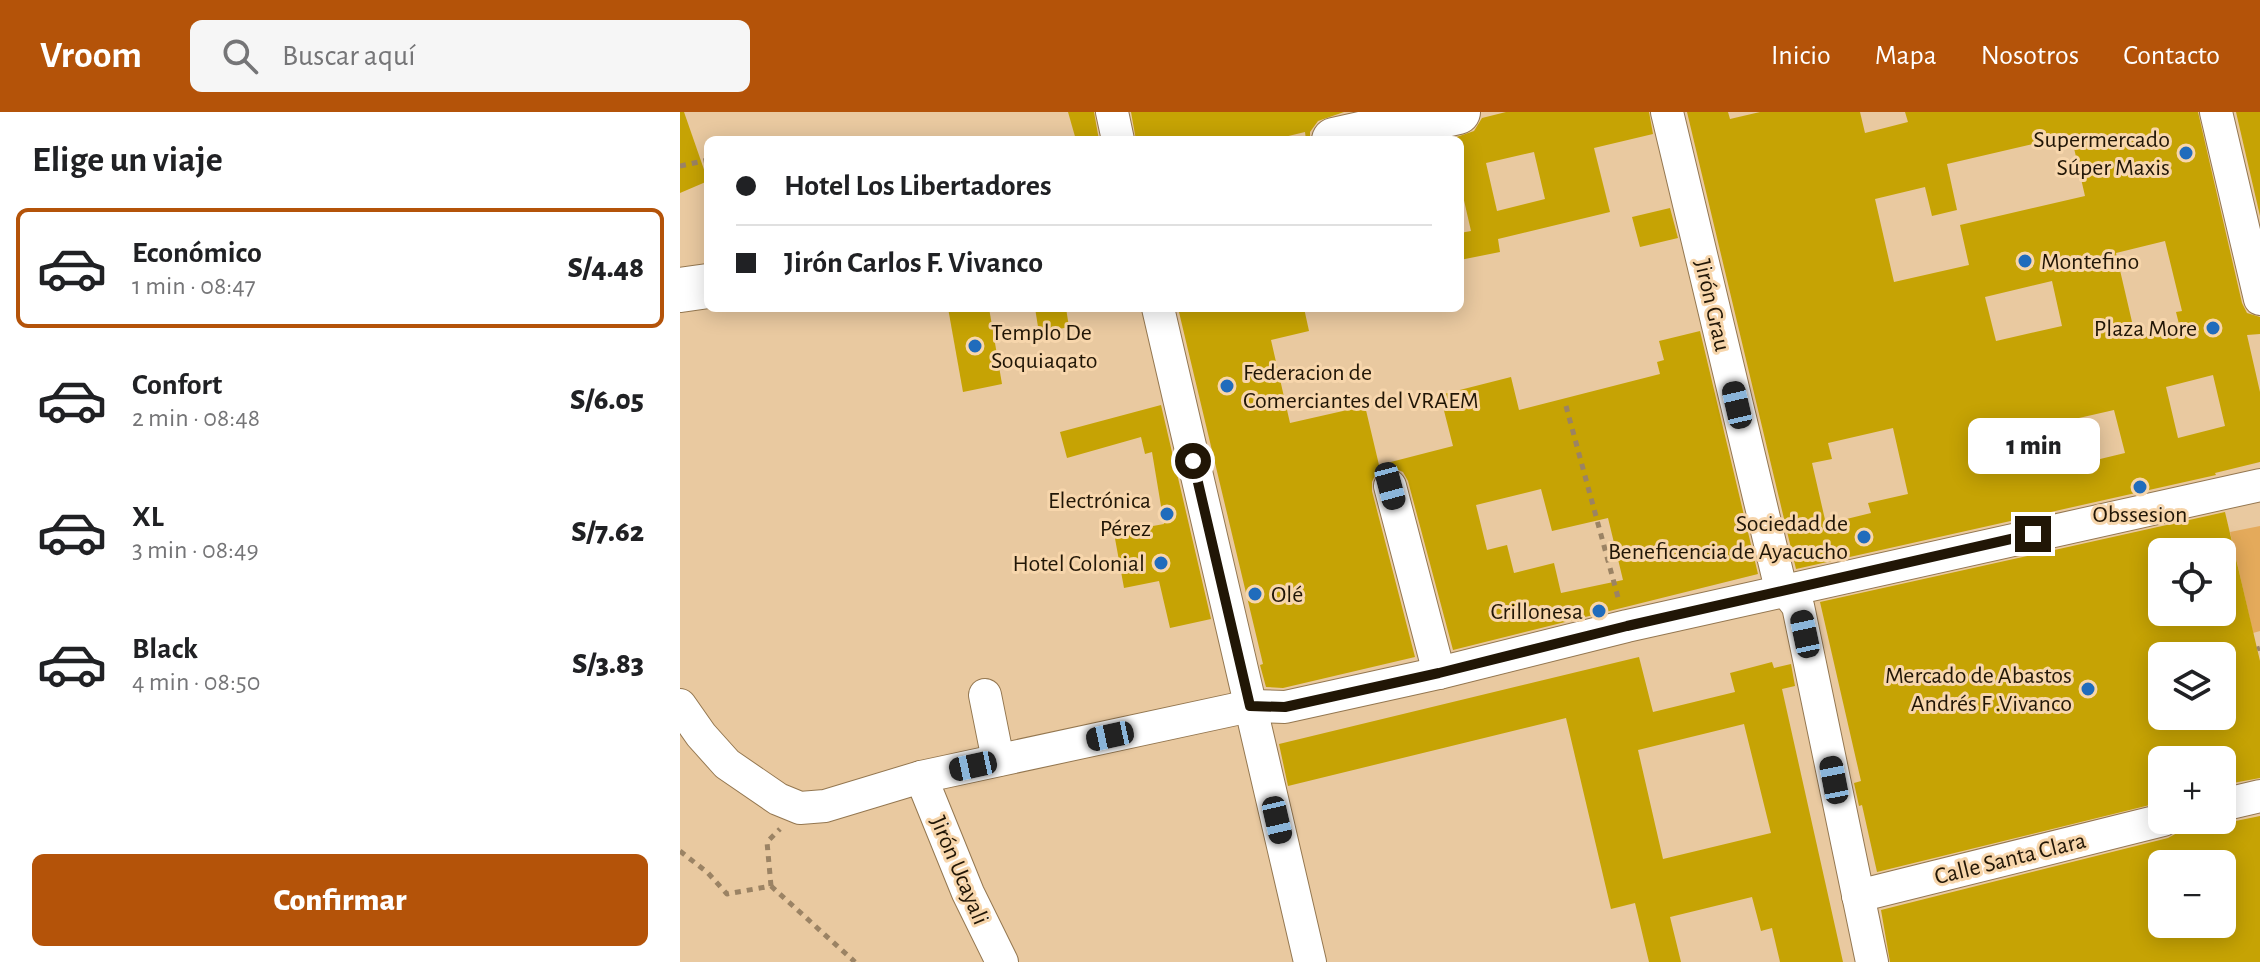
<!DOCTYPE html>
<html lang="es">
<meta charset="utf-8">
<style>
body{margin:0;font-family:"Alegreya Sans",sans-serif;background:#f6f6f6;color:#202124;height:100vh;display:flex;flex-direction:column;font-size:30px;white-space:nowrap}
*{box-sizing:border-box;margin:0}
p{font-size:26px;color:#757577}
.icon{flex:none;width:44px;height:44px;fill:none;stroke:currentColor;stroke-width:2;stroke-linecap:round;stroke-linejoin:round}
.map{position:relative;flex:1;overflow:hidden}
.drawer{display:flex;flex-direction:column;background:#fff;width:680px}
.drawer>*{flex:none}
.top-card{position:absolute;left:24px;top:24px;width:760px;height:176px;border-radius:12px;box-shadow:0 4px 20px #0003;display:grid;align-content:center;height:176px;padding:0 32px;background:#fff}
.buttons{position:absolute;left:1468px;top:426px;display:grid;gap:16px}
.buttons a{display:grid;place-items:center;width:88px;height:88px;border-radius:12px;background:#fff;box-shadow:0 4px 20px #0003;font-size:40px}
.end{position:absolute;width:36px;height:36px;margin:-18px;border:10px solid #211606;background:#fff;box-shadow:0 0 0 4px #fff}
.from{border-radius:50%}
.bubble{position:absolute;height:56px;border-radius:12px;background:#fff;box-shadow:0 4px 20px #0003;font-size:26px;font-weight:800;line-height:56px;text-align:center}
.car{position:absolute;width:24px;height:48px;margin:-24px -12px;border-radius:10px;box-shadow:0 0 6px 2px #0007;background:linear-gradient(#222 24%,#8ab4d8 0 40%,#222 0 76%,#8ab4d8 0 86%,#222 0)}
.top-card b{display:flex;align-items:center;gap:28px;height:76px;font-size:30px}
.top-card b+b{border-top:2px solid #e0e0e0}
.top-card i{width:20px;height:20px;background:#202124}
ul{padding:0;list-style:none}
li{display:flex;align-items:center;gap:24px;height:120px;margin:0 16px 12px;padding:0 16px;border:4px solid transparent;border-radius:12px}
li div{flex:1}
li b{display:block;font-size:30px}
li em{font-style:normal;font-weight:800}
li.current{border-color:#b45309}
li>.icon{width:72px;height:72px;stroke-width:1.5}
h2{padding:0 32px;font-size:36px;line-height:96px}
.action{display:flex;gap:16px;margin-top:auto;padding:16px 32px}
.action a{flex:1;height:92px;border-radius:12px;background:#b45309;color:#fff;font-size:32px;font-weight:800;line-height:92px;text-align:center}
header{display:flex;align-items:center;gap:48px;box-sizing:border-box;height:112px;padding:0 40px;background:#b45309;color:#fff}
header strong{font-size:38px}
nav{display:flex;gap:44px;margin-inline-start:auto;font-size:28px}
.search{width:560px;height:72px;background:#f6f6f6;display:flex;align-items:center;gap:20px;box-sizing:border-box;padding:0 28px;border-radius:12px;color:#757577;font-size:30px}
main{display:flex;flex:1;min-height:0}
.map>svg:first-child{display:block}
</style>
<header>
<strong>Vroom</strong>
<div class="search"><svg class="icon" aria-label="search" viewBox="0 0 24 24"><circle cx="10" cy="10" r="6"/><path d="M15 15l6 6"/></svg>Buscar aquí</div>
<nav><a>Inicio</a><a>Mapa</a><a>Nosotros</a><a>Contacto</a></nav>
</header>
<main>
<section class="drawer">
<h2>Elige un viaje</h2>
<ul>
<li class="current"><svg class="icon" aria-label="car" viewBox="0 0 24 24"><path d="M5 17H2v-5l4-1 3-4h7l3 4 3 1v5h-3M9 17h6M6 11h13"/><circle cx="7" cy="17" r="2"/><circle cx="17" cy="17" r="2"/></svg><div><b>Económico</b><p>1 min · 08:47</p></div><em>S/4.48</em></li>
<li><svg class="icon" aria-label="car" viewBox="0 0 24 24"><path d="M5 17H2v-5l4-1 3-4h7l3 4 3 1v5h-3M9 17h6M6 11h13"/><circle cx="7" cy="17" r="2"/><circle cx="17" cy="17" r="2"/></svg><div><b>Confort</b><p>2 min · 08:48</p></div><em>S/6.05</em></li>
<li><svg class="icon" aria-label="car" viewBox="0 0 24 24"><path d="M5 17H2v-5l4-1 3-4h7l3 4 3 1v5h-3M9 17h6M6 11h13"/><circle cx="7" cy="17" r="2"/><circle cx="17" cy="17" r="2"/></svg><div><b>XL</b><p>3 min · 08:49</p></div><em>S/7.62</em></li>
<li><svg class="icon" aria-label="car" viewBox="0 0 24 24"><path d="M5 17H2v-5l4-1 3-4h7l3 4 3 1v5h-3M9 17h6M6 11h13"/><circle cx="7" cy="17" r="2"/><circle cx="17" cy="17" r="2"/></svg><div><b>Black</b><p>4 min · 08:50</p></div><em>S/3.83</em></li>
</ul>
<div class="action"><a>Confirmar</a></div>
</section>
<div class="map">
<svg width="1580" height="850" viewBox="0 0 1580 850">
<rect width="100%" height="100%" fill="#e9c9a0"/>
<polygon fill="#e4aa5b" points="1580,414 1580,519 1573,521 1550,420"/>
<g fill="#c6a304" fill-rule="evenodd">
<polygon points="0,0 4,0 28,69 0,81"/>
<polygon points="388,0 414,0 419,28 396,28"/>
<polygon points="451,0 664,0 638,9 630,20 630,28 626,28 625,20 592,28 456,28"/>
<path d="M 826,0 L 969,0 L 973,22 L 914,36 L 930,100 L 818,127 L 820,140 L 780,148 L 780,121 L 791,119 L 780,71 L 780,28 L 768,28 L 794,19 L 802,6 ZM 854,40 L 865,87 L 817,99 L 806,51 Z"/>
<path d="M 1007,0 L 1048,0 L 1050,7 L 1080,0 L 1180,0 L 1185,21 L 1228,10 L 1225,0 L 1518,0 L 1562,191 L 1567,201 L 1580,205 L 1580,222 L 1567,223 L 1580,280 L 1580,350 L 1535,361 L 1536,363 L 1116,457 ZM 1391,23 L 1405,84 L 1280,113 L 1289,153 L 1214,170 L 1195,87 L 1245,75 L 1252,104 L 1277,98 L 1267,52 ZM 1485,129 L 1502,199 L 1496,200 L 1500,216 L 1456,227 L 1436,141 ZM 1372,169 L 1382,214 L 1316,229 L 1305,185 ZM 1533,263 L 1545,314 L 1498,326 L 1486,275 ZM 1434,298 L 1445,341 L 1387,355 L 1377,311 ZM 1213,316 L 1228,382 L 1188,391 L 1191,401 L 1146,412 L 1132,351 L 1152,347 L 1148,331 Z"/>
<polygon points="1556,0 1580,0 1580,104"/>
<polygon points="990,96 998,126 960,135 952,105"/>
<polygon points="268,196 309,196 322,272 283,280"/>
<polygon points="355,196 386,196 389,215 359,221"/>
<path d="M 498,196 L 624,196 L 629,219 L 591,228 L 610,311 L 685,294 L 699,353 L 773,334 L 760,283 L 831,265 L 839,298 L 980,262 L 977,250 L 984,248 L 979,229 L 1020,219 L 1078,462 L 773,538 L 728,369 L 723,360 L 714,356 L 706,356 L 696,361 L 692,370 L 692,379 L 735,545 L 603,576 L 586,575 L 580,553 L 583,552 ZM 861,377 L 872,419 L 928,406 L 943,468 L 881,481 L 874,451 L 834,461 L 827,433 L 807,438 L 796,393 Z"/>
<polygon points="481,293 531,507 490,516 479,469 444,476 434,421 484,412 472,340 465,342 461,325 387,346 380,320"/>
<path d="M 1545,400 L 1580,549 L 1580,666 L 1542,673 L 1542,648 L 1482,648 L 1482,690 L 1197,760 L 1182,693 L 1179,694 L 1174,671 L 1181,669 L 1140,490 ZM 1482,440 L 1542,440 L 1542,500 L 1482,500 ZM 1482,544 L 1542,544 L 1542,604 L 1482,604 Z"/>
<path d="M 959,545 L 973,600 L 1055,580 L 1050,561 L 1092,550 L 1094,556 L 1111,552 L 1115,574 L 1102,577 L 1163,850 L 1100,850 L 1092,816 L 1081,819 L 1072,785 L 990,805 L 1001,850 L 969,850 L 955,791 L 931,797 L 886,606 L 608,674 L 599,632 ZM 1064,612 L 1091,721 L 983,747 L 958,638 Z"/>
<path d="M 1580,704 L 1580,850 L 1210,850 L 1201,798 L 1488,726 L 1497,721 ZM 1482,752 L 1542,752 L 1542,812 L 1482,812 Z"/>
</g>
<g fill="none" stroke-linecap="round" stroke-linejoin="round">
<g stroke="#947750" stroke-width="34">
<g id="street">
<polyline points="432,0 438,28"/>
<polyline points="987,0 1099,469 1118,494 1192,850"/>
<polyline points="1536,0 1580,187"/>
<polyline points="478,196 630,850"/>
<polyline points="710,374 759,561"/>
<polyline points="305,583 318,648"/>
<polyline points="0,593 21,623 47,652 98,687 120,696 145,694 241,665 570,594 605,595 759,561 947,514 1580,373"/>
<polyline points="241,665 288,781 322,850"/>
<polyline points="1542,693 1580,684"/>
<polyline points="1178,784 1483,708"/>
</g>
</g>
<g stroke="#947750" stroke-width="46">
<g id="secondary">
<polyline points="654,28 778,0"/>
<polyline points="0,178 28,174"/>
</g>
</g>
<g stroke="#9b8364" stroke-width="5" stroke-dasharray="6 6" stroke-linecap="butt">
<polyline points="0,54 28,48"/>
<polyline points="886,294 939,489"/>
<polyline points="1577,537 1580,536"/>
<polyline points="0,739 28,761 47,782 91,774"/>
<polyline points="91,774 175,850"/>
<polyline points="91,774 87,730 100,717"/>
</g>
<use href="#street" stroke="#fff" stroke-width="32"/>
<use href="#secondary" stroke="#fff" stroke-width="44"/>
</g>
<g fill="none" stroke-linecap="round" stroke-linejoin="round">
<polyline stroke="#211606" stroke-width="10" points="513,349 570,594 605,595 759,561 947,514 1353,422"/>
</g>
<g fill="#206cbc" stroke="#f7d6ac" stroke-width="3">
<circle cx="1506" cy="41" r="8"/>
<circle cx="1345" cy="149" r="8"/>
<circle cx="1533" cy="216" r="8"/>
<circle cx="295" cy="234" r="8"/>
<circle cx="547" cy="274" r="8"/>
<circle cx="1460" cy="375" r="8"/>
<circle cx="487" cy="402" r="8"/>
<circle cx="1184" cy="425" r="8"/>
<circle cx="481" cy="451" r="8"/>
<circle cx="575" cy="482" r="8"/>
<circle cx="919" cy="499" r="8"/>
<circle cx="1408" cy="577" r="8"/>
</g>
<g text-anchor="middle" stroke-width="6" stroke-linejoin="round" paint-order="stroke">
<g font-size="24" fill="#211606" stroke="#f7d6ac" text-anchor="end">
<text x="1490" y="35">Supermercado<tspan x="1490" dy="28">Súper Maxis</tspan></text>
<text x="1361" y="157" text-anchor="start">Montefino</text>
<text x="1517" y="224">Plaza More</text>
<text x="311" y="228" text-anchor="start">Templo De<tspan x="311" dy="28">Soquiaqato</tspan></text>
<text x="563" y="268" text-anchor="start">Federacion de<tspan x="563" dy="28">Comerciantes del VRAEM</tspan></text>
<text x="471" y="396">Electrónica<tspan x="471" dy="28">Pérez</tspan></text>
<text x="1460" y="410" text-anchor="middle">Obssesion</text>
<text x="1168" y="419">Sociedad de<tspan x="1168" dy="28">Beneficencia de Ayacucho</tspan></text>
<text x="465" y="459">Hotel Colonial</text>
<text x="591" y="490" text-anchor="start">Olé</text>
<text x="903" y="507">Crillonesa</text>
<text x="1392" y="571">Mercado de Abastos<tspan x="1392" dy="28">Andrés F .Vivanco</tspan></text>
</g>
<g font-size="24" fill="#211606" stroke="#f7d6ac">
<text transform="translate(1033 193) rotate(77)" y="8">Jirón Grau</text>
<text transform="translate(1330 746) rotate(-14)" y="8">Calle Santa Clara</text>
<text transform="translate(280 758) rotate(67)" y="8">Jirón Ucayali</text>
</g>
</g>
</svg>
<div class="buttons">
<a><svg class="icon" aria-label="locate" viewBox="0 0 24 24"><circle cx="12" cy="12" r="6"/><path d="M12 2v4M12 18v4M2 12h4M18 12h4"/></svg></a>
<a><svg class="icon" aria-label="layers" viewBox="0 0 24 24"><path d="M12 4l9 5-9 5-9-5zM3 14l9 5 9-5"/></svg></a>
<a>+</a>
<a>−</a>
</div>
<i class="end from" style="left:513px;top:349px"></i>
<i class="end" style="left:1353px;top:422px"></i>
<div class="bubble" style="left:1288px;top:306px;width:132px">1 min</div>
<i class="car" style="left:1057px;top:293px;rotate:347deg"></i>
<i class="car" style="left:710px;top:374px;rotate:165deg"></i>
<i class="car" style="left:1125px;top:522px;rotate:348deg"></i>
<i class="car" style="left:430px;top:624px;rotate:258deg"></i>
<i class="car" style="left:293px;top:654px;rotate:258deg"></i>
<i class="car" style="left:1154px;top:668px;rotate:349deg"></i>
<i class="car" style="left:597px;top:708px;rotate:167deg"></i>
<div class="top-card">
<b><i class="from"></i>Hotel Los Libertadores</b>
<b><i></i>Jirón Carlos F. Vivanco</b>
</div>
</div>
</main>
